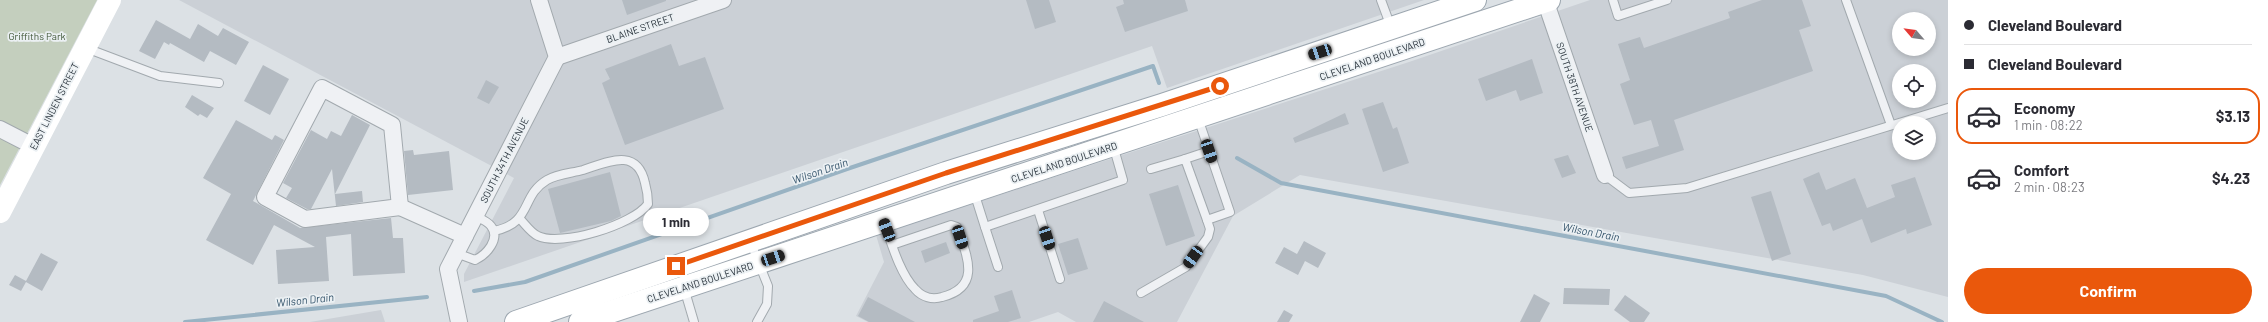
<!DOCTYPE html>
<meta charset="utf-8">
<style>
body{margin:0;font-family:Barlow,sans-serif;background:#f2f2f3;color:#2b2b33;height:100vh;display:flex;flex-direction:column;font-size:15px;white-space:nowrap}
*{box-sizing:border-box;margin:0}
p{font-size:13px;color:#7c7c81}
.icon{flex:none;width:22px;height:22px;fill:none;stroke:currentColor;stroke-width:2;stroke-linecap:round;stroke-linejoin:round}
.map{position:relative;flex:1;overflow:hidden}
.panel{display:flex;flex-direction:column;background:#fff;width:320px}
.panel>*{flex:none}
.hud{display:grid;align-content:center;height:88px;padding:0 16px;background:#fff}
.needle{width:26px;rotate:298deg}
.buttons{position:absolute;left:1892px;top:12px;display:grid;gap:8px}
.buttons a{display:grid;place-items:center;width:44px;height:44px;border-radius:50%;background:#fff;box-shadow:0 2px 6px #0003;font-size:20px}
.end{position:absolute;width:18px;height:18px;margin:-9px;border:5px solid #ea580c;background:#fff;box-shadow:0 0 0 2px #fff}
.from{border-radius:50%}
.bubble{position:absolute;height:28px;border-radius:14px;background:#fff;box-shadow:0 2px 6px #0003;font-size:13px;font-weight:700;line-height:28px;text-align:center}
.car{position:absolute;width:12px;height:24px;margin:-12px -6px;border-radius:5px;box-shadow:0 0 3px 1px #0007;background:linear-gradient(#222 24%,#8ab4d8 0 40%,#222 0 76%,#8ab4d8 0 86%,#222 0)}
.hud b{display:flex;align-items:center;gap:14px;height:38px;font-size:15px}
.hud b+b{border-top:1px solid #e1e1e2}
.hud i{width:10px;height:10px;background:#2b2b33}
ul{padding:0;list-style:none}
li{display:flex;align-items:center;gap:12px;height:56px;margin:0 8px 6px;padding:0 8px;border:2px solid transparent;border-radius:16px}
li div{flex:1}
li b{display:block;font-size:15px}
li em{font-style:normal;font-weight:700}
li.current{border-color:#ea580c}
li>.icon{width:36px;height:36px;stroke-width:1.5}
.primary-button{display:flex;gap:8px;margin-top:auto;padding:8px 16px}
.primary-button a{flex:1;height:46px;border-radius:24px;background:#ea580c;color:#fff;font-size:16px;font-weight:700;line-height:46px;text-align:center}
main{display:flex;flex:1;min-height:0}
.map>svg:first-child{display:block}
</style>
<main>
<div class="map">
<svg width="1948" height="322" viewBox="0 0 1948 322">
<rect width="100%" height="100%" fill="#dce1e5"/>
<g fill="#cbd0d6" fill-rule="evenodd">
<polygon points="179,0 1424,0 1167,88 1152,46 464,282 464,274 514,178"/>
<path d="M 1590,0 L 1948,0 L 1948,297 L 1863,275 L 1300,175 L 1233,216 L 1177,322 L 1076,322 L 1058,312 L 1029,322 L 868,322 L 856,316 L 884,262 L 876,235 L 1409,62 ZM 1899,19 L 1929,19 L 1929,49 L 1899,49 ZM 1899,71 L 1929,71 L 1929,101 L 1899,101 ZM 1899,123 L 1929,123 L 1929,153 L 1899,153 Z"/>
<polygon points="381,310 385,322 310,322"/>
</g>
<polygon fill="#c4cfbe" points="0,0 97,0 0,185"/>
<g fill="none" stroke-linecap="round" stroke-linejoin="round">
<g stroke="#99b3c3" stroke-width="4">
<polyline points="1237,158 1281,183 1886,296 1942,322"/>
<polyline points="474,291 525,282 847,169 1153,66 1159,83"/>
<polyline points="185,322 427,297"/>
</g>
</g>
<g fill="#b4bbc2">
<polygon points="622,0 666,0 666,1 627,15"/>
<polygon points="1026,0 1049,0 1056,22 1035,29"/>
<polygon points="1123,0 1185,0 1188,11 1125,32 1116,7 1124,4"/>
<polygon points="1762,0 1802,0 1811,26 1799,30 1813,71 1674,120 1684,150 1626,169 1622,157 1659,146 1651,120 1634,125 1620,84 1630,80 1618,44 1640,37 1644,48 1730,18 1728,12"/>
<polygon points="156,20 190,39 198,24 218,36 223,28 249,42 236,65 210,51 204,62 170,43 169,45 164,42 155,59 139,51"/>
<polygon points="671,44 679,66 705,57 724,109 625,145 602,83 610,79 605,69"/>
<polygon points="1532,59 1543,93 1520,101 1516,90 1486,101 1478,79"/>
<polygon points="263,65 289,79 270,115 244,101"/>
<polygon points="486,80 499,87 489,104 477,98"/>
<polygon points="192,95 214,108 207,118 200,114 198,116 185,107"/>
<polygon points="1383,102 1393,129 1397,127 1409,163 1383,172 1362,109"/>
<polygon points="1345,113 1349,124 1295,143 1293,138"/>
<polygon points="352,115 370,125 335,194 362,191 363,202 336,206 332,169 311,209 307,209 286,198 292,188 283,183 311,130 327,139 331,131 341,136"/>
<polygon points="236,120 272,140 275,135 284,140 253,201 300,228 391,218 393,238 403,238 405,273 353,276 351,234 326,237 329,281 278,284 276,250 315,247 274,225 253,265 206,240 231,194 203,178"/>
<polygon points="413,150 414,155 449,151 453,190 408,195 404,151"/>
<polygon points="1568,155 1576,173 1562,178 1554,159"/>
<polygon points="610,172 621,216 611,221 560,233 548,189"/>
<polygon points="1819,172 1826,190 1855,178 1867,208 1895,197 1891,185 1915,177 1932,225 1907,234 1906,229 1871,243 1862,219 1833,231 1830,223 1822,226 1803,179"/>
<polygon points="1178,185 1195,236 1166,246 1149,194"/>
<polygon points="1771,191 1791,254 1772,261 1751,197"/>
<polygon points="1078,238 1088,269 1068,275 1058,244"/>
<polygon points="1304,241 1326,253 1318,268 1305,261 1298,275 1275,263 1284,247 1297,254"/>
<polygon points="946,242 950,253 925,263 921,251"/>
<polygon points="41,253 58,262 42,291 26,282 21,291 9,285 15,275 26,281"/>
<polygon points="1564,288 1610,289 1609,305 1563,304"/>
<polygon points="1012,290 1021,318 1008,322 973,322 973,320 999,311 994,296"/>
<polygon points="1534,294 1550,303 1540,322 1520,322"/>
<polygon points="1625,295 1650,313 1644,322 1630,322 1614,310"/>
<polygon points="868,297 915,322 869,322 858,316"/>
<polygon points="1104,301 1144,322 1093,322"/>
<polygon points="1284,310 1293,315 1289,322 1277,322"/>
</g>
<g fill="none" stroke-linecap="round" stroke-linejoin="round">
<g stroke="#a2a9ae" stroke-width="10">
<g id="service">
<polyline points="1381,0 1391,27"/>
<polyline points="1613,0 1618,16 1667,0"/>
<polyline points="1846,0 1891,125"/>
<polyline points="86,48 160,76 219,83"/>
<polyline points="1185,159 1209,151"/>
<polyline points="1151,169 1185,159 1207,220 1230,212 1198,118"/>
<polyline points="1605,175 1629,193 1687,188 1948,108"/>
<polyline points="974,192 985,227 1123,180 1113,145"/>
<polyline points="1038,210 1060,279"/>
<path d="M 884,222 C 891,242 900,274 915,289 C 922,297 932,300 942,297 C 982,287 967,256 957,227 L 951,225 L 892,245"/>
<polyline points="985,227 998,267"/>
<path d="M 494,231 C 533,223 520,196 547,180 C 557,174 572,173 583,170 C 608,162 637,147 645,183 C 647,190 648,197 648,204 C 633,225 561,247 538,236 C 531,233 525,224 520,219"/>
<polyline points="750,241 768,286 767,304 757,322"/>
<path d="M 456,253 L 475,260 C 486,255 501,239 491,226 C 487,221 481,219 475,216"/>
<polyline points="684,288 694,322"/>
<polyline points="1141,293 1186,267 1208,237 1210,229 1207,220"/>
</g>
</g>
<g stroke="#a2a9ae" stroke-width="18">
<g id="minor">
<polyline points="1545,0 1605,175"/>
<polyline points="557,57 723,0"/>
<polygon points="322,88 392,125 400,207 305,219 265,197"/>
<polyline points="0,129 33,146"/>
<polyline points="400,207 465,236"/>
<polyline points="459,322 448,269 557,57 539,0"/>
</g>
</g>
<g stroke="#9da7b0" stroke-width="24">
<g id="primary">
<polyline points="516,322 946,173 1162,105 1475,0"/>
<polyline points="580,322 1549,0"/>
</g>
</g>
<use href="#service" stroke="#eff1f4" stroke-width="8"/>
<use href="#minor" stroke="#eff1f4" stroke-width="16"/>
<polyline stroke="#fff" stroke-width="22" points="0,212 110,0"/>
<use href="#primary" stroke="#fff" stroke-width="22"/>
</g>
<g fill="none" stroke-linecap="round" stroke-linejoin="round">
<polyline stroke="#ea580c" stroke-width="5" points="676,266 946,173 1220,86"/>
</g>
<g text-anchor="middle" stroke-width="3.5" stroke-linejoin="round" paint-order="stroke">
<g font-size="10" fill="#27313a" stroke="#ebf0f3">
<text transform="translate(640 28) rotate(-19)" y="4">BLAINE STREET</text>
<text transform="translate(1372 59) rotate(-19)" y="4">CLEVELAND BOULEVARD</text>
<text transform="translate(1575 87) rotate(71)" y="4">SOUTH 38TH AVENUE</text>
<text transform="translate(54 106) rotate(-63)" y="4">EAST LINDEN STREET</text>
<text transform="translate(504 160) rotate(-63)" y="4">SOUTH 34TH AVENUE</text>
<text transform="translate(1064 162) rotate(-18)" y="4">CLEVELAND BOULEVARD</text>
<text transform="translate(700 282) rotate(-18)" y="4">CLEVELAND BOULEVARD</text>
</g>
<g font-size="10" fill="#3f5536" stroke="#ebf0f3">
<text x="37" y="40">Griffiths Park</text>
</g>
<g font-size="11" font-style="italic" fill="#35546b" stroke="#ebf0f3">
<text transform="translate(820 171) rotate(-19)" y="4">Wilson Drain</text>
<text transform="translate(1591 232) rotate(11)" y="4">Wilson Drain</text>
<text transform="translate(305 300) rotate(-6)" y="4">Wilson Drain</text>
</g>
</g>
</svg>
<div class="buttons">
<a><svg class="needle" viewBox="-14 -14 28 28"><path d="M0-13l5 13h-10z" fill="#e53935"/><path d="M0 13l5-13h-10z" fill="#7c7c81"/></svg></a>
<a><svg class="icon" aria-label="locate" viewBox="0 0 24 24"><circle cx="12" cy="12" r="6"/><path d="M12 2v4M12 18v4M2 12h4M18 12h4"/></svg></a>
<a><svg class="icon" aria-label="layers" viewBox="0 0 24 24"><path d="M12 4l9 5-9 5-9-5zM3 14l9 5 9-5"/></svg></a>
</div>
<i class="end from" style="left:1220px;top:86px"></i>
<i class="end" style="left:676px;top:266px"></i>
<div class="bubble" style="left:643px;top:208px;width:66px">1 min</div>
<i class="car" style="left:1320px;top:52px;rotate:252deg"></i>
<i class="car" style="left:1209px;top:151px;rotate:161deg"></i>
<i class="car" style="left:887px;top:230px;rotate:339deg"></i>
<i class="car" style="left:960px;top:237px;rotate:162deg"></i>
<i class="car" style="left:1047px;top:238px;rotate:162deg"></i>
<i class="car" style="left:1193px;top:257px;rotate:216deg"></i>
<i class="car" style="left:773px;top:258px;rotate:72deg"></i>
</div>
<section class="panel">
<div class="hud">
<b><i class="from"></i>Cleveland Boulevard</b>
<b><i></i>Cleveland Boulevard</b>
</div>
<ul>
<li class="current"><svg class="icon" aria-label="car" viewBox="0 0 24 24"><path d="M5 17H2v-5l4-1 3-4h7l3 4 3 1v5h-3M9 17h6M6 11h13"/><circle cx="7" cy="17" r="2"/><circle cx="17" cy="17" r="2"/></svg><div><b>Economy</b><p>1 min · 08:22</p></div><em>$3.13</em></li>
<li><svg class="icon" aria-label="car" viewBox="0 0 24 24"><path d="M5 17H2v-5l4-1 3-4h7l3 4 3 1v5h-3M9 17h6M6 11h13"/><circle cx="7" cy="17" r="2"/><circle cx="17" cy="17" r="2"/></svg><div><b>Comfort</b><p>2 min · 08:23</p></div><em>$4.23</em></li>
</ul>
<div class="primary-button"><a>Confirm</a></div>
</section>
</main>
